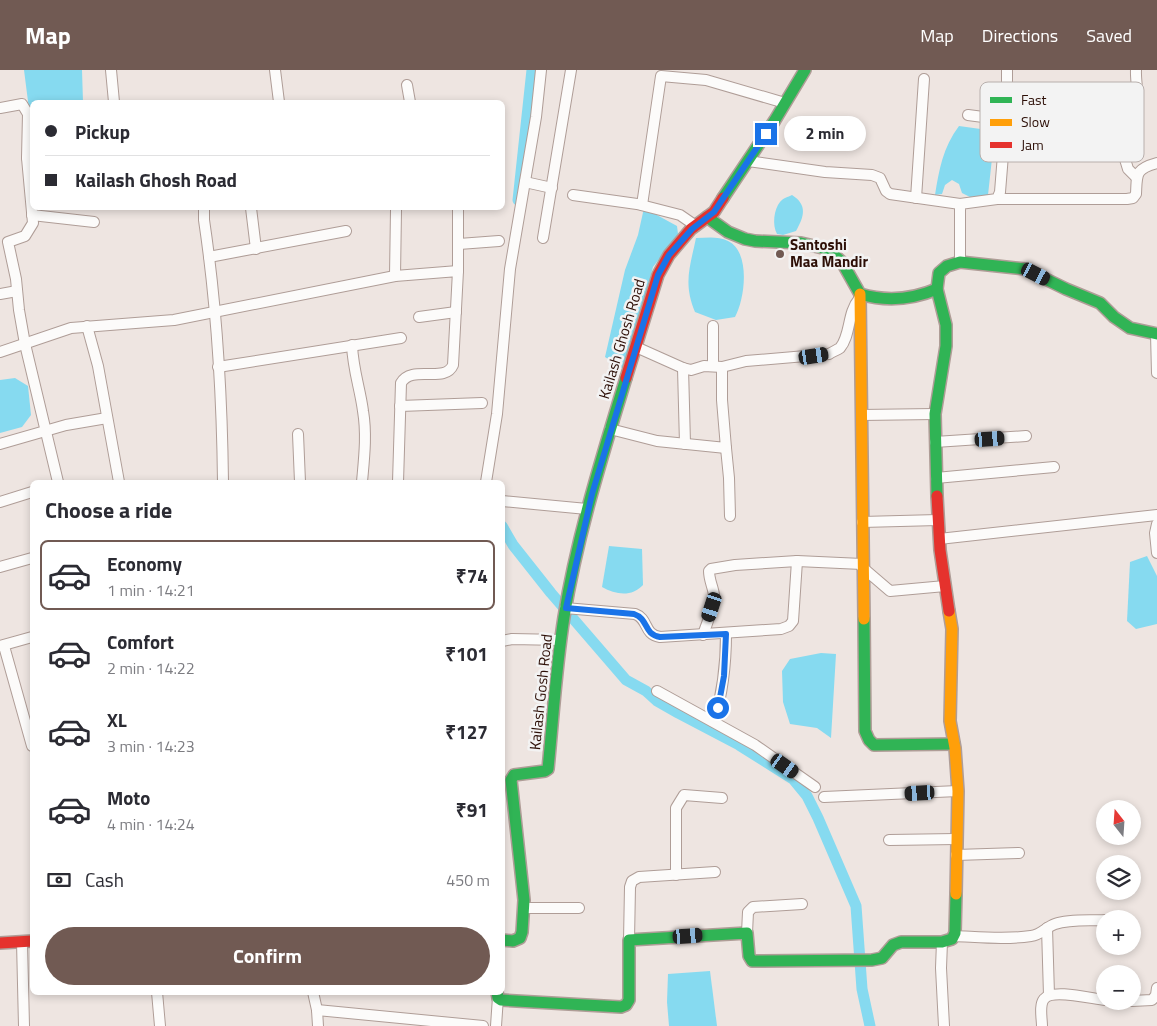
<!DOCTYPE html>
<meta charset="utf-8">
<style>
body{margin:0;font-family:"Titillium Web",sans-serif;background:#f7f7f7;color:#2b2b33;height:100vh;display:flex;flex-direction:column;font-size:19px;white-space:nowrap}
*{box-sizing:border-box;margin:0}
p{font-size:16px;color:#7c7c81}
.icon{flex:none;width:28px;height:28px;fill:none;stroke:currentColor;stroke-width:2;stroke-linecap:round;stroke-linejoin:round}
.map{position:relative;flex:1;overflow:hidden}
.sheet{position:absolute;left:30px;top:410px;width:475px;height:515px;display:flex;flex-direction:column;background:#fff;border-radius:8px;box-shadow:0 2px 8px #0003}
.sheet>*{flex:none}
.banner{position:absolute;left:30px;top:30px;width:475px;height:110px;border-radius:8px;box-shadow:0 2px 8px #0003;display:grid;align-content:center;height:110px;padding:0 15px;background:#fff}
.needle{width:32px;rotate:343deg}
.tools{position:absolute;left:1096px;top:730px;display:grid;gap:10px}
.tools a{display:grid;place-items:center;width:45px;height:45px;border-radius:50%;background:#fff;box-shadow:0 2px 8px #0003;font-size:25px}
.end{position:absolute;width:22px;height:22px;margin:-11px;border:6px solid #1a73e8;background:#fff;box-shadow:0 0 0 2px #fff}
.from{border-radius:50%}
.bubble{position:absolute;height:35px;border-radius:18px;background:#fff;box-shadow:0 2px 8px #0003;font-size:16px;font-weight:700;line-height:35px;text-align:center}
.car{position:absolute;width:15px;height:30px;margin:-15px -8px;border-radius:6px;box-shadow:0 0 4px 1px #0007;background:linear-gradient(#222 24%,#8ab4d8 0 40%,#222 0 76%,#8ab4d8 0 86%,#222 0)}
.banner b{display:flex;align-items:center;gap:18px;height:48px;font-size:19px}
.banner b+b{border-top:1px solid #e1e1e2}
.banner i{width:12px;height:12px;background:#2b2b33}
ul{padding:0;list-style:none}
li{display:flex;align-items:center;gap:15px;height:70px;margin:0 10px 8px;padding:0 5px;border:2px solid transparent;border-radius:8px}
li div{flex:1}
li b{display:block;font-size:19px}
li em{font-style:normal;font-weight:700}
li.on{border-color:#715a53}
li>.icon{width:45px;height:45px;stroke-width:1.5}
h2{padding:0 15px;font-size:22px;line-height:60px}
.pay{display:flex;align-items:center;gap:12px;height:55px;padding:0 15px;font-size:19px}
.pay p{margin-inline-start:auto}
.button{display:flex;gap:10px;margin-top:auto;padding:10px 15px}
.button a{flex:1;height:58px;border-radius:30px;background:#715a53;color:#fff;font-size:20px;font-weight:700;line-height:58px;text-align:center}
header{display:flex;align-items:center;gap:30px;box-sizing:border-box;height:70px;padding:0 25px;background:#715a53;color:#fff}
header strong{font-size:24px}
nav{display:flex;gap:28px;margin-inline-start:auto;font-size:18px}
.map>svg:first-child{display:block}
</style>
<header>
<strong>Map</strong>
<nav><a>Map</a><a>Directions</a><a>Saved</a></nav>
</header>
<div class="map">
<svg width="1157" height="956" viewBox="0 0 1157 956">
<rect width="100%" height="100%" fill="#eee5e1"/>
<g fill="#86daf0">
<polygon points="24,0 82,0 83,32 32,32 32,47 30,47"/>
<path d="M 959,56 L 995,61 L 988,125 L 970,127 L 962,123 L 959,114 L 952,110 L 945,115 L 942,124 L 935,125 C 939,100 943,77 959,56 Z"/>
<path d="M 792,125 C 808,135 804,147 796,161 L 783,165 L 777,164 C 772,155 774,139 780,132 C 783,128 788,127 792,125 Z"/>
<polygon points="644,138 677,156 678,164 653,197 638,253 628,302 605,287 625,200 638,165"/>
<path d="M 696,168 C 707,168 718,166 728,171 C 751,182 745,229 735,247 L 716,250 L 695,242 C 683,213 690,197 696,168 Z"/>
<polygon points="15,308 28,316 31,345 22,357 0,363 0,310"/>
<path d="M 609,476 L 642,479 L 643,515 C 632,527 616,525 602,517 Z"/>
<polygon points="1147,486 1157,506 1157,554 1136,559 1127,551 1130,492"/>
<polygon points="821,583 836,584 831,668 817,658 790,654 783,632 782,601 790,589"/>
<polygon points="710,901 717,956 669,956 667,932 668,904"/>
</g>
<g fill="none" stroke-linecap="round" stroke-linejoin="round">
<g stroke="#86daf0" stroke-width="11">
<polyline points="518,130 532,0"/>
<polyline points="502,456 513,475 551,523 626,610 646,621 657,631 678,643 739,675 793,709 807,726 818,748 856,836 862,919 870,956"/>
</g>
<g stroke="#af9d97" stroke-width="12">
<g id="street">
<polyline points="111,0 114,32"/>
<polyline points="275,0 279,32"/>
<polyline points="407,15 410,32"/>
<path d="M 1007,35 L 1059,42 L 1127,47 C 1144,43 1135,15 1136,0"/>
<polyline points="0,38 22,34 28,44 27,88"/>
<polyline points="968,45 1006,50"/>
<polyline points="1112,46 1128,99 1136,107"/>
<path d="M 1004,72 L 1050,75 L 1077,75 C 1084,67 1079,53 1077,44"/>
<polyline points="32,88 27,88 33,153 25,166 8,172 16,209 19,240 25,274 58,412"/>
<polyline points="748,91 825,102 872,105 880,108 886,121 890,124 960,134"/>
<polyline points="525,112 552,118"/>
<polyline points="573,125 637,134 680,145 696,156"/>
<polyline points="916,128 924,9"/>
<path d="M 997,129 L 1127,129 L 1133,128 L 1136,124 C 1137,104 1135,99 1157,93"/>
<polyline points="642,135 661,6 706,10 785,33"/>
<path d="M 204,138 L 204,150 C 217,237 222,325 223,412"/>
<polyline points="251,138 256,179"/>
<polyline points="32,145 94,152"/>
<polyline points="543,168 571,0"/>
<polyline points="459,174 499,171"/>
<polyline points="209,187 346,161"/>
<polyline points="960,192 960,134 997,129 1000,122 1007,35 1007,0"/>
<polyline points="458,201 458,138"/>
<polyline points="395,206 396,140"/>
<polyline points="0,224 17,221"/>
<polyline points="419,247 456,242"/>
<polyline points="87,256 98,296 119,412"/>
<polyline points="713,256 713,296"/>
<polyline points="1156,264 1157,303"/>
<path d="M 352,275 C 353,300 360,318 363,341 C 367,365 364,389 362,412"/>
<path d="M 0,282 L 71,258 L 174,250 L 395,206 L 458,201 L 453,295 C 445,314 412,294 401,313 L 398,412"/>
<polyline points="218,297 401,268"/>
<path d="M 722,297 L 746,291 L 829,284 C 832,282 837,280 840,278 C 851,265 847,243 859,229"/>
<polyline points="683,298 685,374"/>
<polyline points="400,336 482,333"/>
<polyline points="861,345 935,344"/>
<polyline points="610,359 657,371 726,378 722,330 722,297 704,296 691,300 683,298 636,277"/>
<polyline points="298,364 300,412"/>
<polyline points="935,372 1026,366"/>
<polyline points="0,374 66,355 107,348"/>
<polyline points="726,378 729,408 730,446"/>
<polyline points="936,408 1054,397"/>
<polyline points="486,412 497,344 510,199 536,47 541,0"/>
<polyline points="502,431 587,439"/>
<polyline points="0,432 32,422"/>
<polyline points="862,452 938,450"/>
<polyline points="1157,454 1155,463 1157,483"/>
<polyline points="939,469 1157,445"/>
<polyline points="0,497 32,488"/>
<polyline points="862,497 890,521 945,516"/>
<path d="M 565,538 L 635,544 C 649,549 643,564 660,567 L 781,559 L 789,556 L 793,551 L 797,491"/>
<path d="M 703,565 C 707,552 714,539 714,525 C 713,517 709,510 709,501 L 711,499 L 735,495 L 797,491 L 862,494"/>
<polyline points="502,571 512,569 561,570"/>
<polyline points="0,576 32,567"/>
<polyline points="4,576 32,676"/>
<polyline points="657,621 755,675 815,717"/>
<path d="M 714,652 C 723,622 726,596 726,564"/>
<polyline points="824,727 958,721"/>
<polyline points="889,770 956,769"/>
<polyline points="956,785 1019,783"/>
<polyline points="676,805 676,738 684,725 722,728"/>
<polyline points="524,838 579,838"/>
<polyline points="1047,858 1049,925"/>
<polyline points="747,863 748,842 753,837 802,834"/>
<path d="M 954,866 C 979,867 1006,870 1031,866 C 1041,865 1046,857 1055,854 C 1070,849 1089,851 1105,850"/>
<polyline points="629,870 630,817 632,811 639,807 715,802"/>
<polyline points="22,872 24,956"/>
<polyline points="942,872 941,898 944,956"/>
<polyline points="157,922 160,956"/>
<polyline points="313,922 317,940 318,956"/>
<polyline points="1132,931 1152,930 1156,925 1157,918"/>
<polyline points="317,940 483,956"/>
<polyline points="496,956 498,927"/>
<path d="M 1042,956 C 1042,949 1039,935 1044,929 C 1052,918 1093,929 1105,930"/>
</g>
</g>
<g stroke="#af9d97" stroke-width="14">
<g id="fast">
<polyline points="723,128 775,50 805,0"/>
<path d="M 707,147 L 728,162 L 745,169 L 755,171 L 801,173 L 827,179 L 842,192 L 860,224 C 887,232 911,230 937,219"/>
<polyline points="937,426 935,344 946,276 946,255 937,219 939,203 947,196 960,192 1025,199 1066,219 1100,233 1114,247 1130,258 1157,264"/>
<polyline points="864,549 865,661 869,670 874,675 954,674"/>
<path d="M 502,870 L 513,871 L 520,868 L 522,862 L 524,830 L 511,710 L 514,705 L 545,701 L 548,699 C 553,649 556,597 564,547 C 577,466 602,387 626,308"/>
<polyline points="497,922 498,928 501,930 621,937 626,935 629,930 629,870 747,863 749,886 752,891 872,890 882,888 893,875 901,872 942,872 952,869 955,863 956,824"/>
</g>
</g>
<g stroke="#af9d97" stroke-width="14">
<g id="slow">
<polyline points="860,224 864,549"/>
<polyline points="949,541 952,559 950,651 955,678 958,721 956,824"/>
</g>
</g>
<g stroke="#af9d97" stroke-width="14">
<g id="jam">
<polyline points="626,308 658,205 669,185 691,159 714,142 723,128"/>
<polyline points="937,426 940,480 949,541"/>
<polyline points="0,873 32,871"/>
</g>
</g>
<use href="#street" stroke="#fcfbfa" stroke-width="10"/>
<use href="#fast" stroke="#30b455" stroke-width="11"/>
<use href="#slow" stroke="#ff9f0a" stroke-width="11"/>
<use href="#jam" stroke="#e5322d" stroke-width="11"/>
</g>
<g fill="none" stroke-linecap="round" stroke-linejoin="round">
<path stroke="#1a73e8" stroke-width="6" d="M 718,638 L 724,606 L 726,564 L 660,567 C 643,564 649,549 634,544 L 566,538 L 592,424 L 658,205 L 669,185 L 692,159 L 714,142 L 766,64"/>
</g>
<circle fill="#715a53" stroke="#f3f3f3" stroke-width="2" cx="780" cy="184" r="5"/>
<g text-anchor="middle" stroke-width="5" stroke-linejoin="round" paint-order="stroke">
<g font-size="15" font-weight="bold" fill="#2d0f07" stroke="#f3f3f3" text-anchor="start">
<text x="790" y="180">Santoshi<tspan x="790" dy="17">Maa Mandir</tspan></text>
</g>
<g font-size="15" fill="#2d0f07" stroke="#f3f3f3">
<text transform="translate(622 269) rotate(-73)" y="5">Kailash Ghosh Road</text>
<text transform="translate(541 622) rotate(-84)" y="5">Kailash Gosh Road</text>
</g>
</g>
<rect x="980" y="12" width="164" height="80" rx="8" fill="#f3f3f3" stroke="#b8afac" stroke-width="1"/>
<rect x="990" y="27" width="22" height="6" fill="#30b455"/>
<rect x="990" y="49" width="22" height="7" fill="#ff9f0a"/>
<rect x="990" y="72" width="22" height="6" fill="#e5322d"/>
<g font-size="14" fill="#2d0f07">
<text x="1021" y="35">Fast</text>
<text x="1021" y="57">Slow</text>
<text x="1021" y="80">Jam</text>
</g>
</svg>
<div class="tools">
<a><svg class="needle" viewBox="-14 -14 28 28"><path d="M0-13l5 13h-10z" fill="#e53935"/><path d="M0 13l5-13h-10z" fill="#7c7c81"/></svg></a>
<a><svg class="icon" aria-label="layers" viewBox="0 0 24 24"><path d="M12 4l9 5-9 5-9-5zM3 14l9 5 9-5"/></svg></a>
<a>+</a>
<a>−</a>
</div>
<i class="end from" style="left:718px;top:638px"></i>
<i class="end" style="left:766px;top:64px"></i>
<div class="bubble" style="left:784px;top:46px;width:82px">2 min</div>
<i class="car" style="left:1036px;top:204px;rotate:117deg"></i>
<i class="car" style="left:814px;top:286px;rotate:81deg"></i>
<i class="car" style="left:990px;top:369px;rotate:86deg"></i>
<i class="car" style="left:712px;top:537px;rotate:198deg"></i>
<i class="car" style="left:785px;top:696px;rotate:125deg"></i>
<i class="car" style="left:920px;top:723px;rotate:267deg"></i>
<i class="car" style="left:688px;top:866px;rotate:86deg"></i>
<div class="banner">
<b><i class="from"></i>Pickup</b>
<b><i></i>Kailash Ghosh Road</b>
</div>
<section class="sheet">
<h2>Choose a ride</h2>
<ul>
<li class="on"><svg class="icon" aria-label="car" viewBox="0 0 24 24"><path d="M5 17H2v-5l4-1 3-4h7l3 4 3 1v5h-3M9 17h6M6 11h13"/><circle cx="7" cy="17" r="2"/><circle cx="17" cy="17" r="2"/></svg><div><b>Economy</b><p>1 min · 14:21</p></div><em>₹74</em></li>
<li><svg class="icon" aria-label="car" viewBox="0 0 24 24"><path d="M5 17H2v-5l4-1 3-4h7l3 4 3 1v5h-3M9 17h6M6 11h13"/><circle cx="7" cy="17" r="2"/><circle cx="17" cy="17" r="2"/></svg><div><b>Comfort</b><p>2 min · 14:22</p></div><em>₹101</em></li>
<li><svg class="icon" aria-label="car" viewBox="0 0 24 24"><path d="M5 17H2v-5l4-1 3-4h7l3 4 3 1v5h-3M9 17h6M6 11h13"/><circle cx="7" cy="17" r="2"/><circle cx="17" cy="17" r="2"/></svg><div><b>XL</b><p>3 min · 14:23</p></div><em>₹127</em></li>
<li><svg class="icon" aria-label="car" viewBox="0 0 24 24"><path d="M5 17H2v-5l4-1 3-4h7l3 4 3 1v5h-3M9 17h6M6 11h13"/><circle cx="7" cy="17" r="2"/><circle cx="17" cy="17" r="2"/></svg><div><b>Moto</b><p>4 min · 14:24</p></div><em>₹91</em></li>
</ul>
<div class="pay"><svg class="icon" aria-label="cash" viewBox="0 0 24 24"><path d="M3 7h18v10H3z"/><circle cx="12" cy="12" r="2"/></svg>Cash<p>450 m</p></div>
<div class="button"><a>Confirm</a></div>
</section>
</div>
